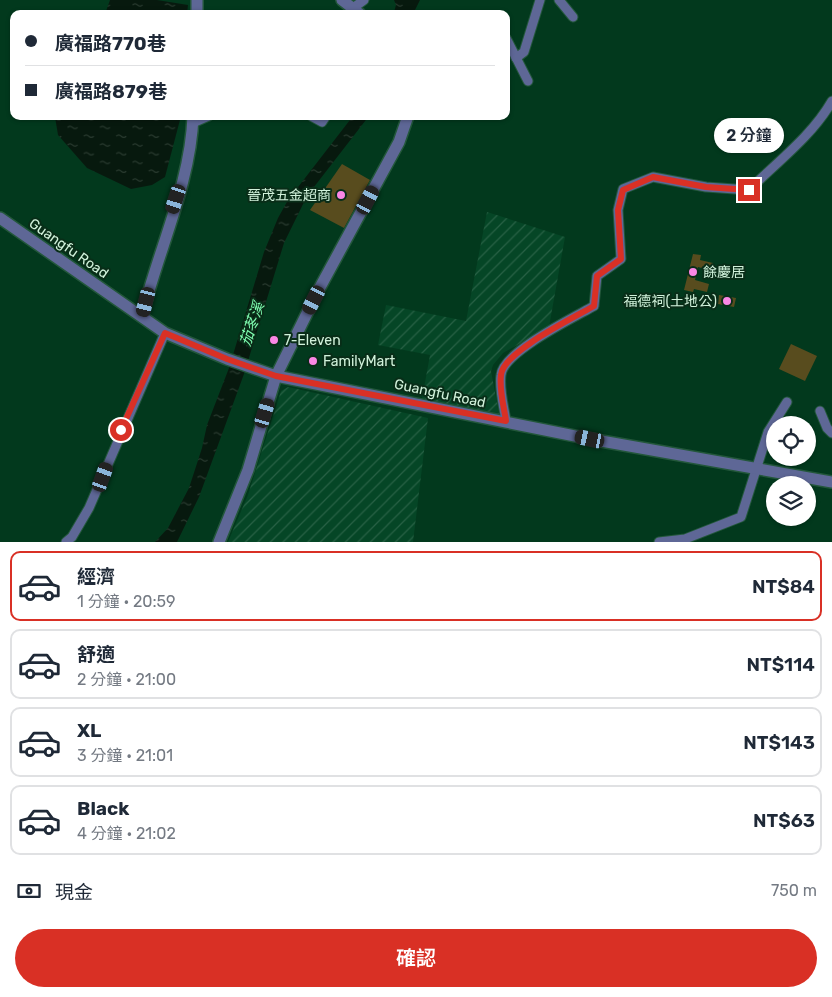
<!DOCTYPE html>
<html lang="zh-TW">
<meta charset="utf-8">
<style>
body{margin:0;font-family:Rubik,"Noto Sans TC",sans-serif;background:#f6f6f7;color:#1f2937;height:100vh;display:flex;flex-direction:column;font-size:19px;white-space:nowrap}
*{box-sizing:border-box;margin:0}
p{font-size:16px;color:#747a83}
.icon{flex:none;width:28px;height:28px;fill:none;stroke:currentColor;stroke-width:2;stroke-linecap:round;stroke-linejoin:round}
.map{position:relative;height:542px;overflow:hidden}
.side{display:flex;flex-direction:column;background:#fff;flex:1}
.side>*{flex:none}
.hud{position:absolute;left:10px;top:10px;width:500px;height:110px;border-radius:10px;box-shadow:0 1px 4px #0004;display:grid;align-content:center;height:110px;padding:0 15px;background:#fff}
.fabs{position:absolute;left:766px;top:416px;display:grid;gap:10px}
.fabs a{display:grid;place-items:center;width:50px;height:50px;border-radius:50%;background:#fff;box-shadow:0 1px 4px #0004;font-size:25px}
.end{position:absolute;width:22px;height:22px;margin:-11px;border:6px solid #d93025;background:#fff;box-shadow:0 0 0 2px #fff}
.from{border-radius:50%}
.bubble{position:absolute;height:35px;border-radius:18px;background:#fff;box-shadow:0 1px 4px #0004;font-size:16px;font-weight:600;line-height:35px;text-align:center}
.car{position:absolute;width:15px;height:30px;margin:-15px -8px;border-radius:6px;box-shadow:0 0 4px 1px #0007;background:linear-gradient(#222 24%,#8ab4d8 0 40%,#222 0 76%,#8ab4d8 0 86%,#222 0)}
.hud b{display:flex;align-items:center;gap:18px;height:48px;font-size:19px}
.hud b+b{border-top:1px solid #e0e1e3}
.hud i{width:12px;height:12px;background:#1f2937}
ul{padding:9px 0 0;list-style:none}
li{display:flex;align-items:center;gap:15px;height:70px;margin:0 10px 8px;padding:0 5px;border:2px solid #e0e1e3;border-radius:10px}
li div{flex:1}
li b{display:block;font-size:19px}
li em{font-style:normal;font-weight:600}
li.active{border-color:#d93025}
li>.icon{width:45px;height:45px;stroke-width:1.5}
.pay{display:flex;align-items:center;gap:12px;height:55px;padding:0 15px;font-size:19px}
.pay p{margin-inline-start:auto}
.action{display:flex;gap:10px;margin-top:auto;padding:10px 15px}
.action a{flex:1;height:58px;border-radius:30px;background:#d93025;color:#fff;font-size:20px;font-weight:600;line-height:58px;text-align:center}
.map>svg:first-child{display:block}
</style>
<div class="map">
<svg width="832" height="542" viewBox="0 0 832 542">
<defs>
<pattern id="industrial-furrows" width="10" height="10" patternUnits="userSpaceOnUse" patternTransform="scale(1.25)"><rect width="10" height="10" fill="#054626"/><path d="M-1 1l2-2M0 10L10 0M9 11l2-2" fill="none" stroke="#286145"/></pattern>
<pattern id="water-ripples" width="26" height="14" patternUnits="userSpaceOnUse" patternTransform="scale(1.25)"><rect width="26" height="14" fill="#07190e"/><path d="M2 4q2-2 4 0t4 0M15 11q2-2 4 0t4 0" fill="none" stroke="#2a3b30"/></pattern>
</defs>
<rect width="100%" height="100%" fill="#02391d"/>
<g fill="url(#industrial-furrows)">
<polygon points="487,212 565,237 549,327 503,353 493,365 491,371 499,414 422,399 430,355 378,345 386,305 466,321"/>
<polygon points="288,387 428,418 413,542 228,542 248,495 281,391"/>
</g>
<g fill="url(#water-ripples)">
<polygon points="110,0 157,0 188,5 187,14 105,14"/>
<polygon points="394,0 420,0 415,10 419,14 388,14 394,12 396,5"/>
<polygon points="181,116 165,177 152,185 131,189 87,168 58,135 55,117"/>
<polygon points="353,116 369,116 307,196 284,243 244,374 199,497 177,542 155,542 168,528 189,488 202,448 207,425 229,368 264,252 278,218 288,200"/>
</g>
<g fill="#584c1e">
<polygon points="342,164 370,180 344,228 310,210"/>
<polygon points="693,254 701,255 700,260 713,263 712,271 698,267 695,280 709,284 707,292 694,289 693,292 684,290"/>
<polygon points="719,295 736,298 734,307 718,304"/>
<polygon points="791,344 817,356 805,381 779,369"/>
</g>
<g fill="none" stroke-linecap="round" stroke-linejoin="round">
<g stroke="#23573b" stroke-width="11">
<g id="minor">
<polyline points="559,0 573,17"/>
<polyline points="353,8 364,0"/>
<polyline points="506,38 528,81"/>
<polyline points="516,58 524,52 540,0"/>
<polyline points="311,116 322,122 326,116"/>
<polyline points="193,123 209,116"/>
<polyline points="820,411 827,428 832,433"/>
<path d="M 506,421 C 504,407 499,390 501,375 C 503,352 573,318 594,306 L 597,276 L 621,259 L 618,210 L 623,189 L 653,177 L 706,187 L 749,190 C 777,162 812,136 832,101"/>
<polyline points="66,542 72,537 89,508 165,333"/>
<polyline points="659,542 685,539 741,517 768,432 787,402"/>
</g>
</g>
<g stroke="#23573b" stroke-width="14">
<g id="tertiary">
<polyline points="342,0 360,14"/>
<polyline points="197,14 197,0"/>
<polyline points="0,218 165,333 227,359 276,376 590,439 832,482"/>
<path d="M 142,316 C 158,251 191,182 193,116"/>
<polyline points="219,542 248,470 276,376 318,291 399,142 408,116"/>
</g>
</g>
<use href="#minor" stroke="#5e6796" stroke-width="9"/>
<use href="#tertiary" stroke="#5e6796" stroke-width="11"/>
</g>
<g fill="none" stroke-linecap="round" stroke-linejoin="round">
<path stroke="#d93025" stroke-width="6" d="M 121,430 L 165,333 L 227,359 L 276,376 L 506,421 C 504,407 499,390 501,375 C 503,352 573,318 594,306 L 597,276 L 621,259 L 618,210 L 623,190 L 653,177 L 706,187 L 749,190"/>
</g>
<g fill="#fb87e5" stroke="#092d18" stroke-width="2">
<circle cx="341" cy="195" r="5"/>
<circle cx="693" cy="272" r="5"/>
<circle cx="727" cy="301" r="5"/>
<circle cx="274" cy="340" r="5"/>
<circle cx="313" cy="361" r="5"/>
</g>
<g text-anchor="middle" stroke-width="4" stroke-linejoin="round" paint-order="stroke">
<g font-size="14" fill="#d1f2db" stroke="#092d18" text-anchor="start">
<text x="331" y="200" text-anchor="end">晉茂五金超商</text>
<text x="703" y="277">餘慶居</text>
<text x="717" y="306" text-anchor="end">福德祠(土地公)</text>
<text x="284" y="345">7-Eleven</text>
<text x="323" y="366">FamilyMart</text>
</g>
<g font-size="14" fill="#d1f2db" stroke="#092d18">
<text transform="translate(69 248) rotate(35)" y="5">Guangfu Road</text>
<text transform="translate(440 393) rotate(12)" y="5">Guangfu Road</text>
</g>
<g font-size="15" font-style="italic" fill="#7ffdb0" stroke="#092d18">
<text transform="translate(252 324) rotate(-71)" y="5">茄苳溪</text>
</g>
</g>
</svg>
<div class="fabs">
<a><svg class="icon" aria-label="locate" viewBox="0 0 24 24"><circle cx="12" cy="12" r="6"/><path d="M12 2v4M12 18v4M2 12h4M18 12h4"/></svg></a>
<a><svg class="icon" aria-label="layers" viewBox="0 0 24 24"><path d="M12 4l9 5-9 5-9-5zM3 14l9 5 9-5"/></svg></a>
</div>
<i class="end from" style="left:121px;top:430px"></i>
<i class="end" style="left:749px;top:190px"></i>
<div class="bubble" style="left:714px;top:118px;width:70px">2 分鐘</div>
<i class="car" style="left:176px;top:199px;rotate:198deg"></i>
<i class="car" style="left:368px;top:200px;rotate:28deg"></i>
<i class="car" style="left:314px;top:300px;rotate:207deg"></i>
<i class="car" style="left:146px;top:302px;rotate:194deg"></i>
<i class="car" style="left:265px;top:413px;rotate:17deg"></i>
<i class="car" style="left:590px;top:439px;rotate:282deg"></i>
<i class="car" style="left:103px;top:477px;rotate:20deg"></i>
<div class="hud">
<b><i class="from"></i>廣福路770巷</b>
<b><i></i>廣福路879巷</b>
</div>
</div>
<section class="side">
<ul>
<li class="active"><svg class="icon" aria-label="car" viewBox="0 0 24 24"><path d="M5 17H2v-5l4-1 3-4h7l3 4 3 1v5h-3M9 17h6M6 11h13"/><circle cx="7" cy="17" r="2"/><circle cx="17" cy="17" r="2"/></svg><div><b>經濟</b><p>1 分鐘 · 20:59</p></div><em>NT$84</em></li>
<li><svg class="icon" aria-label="car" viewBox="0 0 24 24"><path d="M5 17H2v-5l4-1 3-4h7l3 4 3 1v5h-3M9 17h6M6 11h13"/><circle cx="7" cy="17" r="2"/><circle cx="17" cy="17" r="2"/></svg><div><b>舒適</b><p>2 分鐘 · 21:00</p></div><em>NT$114</em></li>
<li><svg class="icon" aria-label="car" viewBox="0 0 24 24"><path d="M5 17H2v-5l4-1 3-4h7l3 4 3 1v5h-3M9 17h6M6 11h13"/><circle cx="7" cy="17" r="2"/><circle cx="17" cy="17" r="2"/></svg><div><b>XL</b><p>3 分鐘 · 21:01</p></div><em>NT$143</em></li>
<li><svg class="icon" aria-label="car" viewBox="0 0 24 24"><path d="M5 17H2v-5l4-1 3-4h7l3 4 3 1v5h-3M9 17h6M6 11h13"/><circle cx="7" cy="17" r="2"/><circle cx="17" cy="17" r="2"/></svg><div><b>Black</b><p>4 分鐘 · 21:02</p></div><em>NT$63</em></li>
</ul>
<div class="pay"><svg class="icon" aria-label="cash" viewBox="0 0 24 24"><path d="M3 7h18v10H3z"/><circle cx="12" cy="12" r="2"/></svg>現金<p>750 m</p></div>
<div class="action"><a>確認</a></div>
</section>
